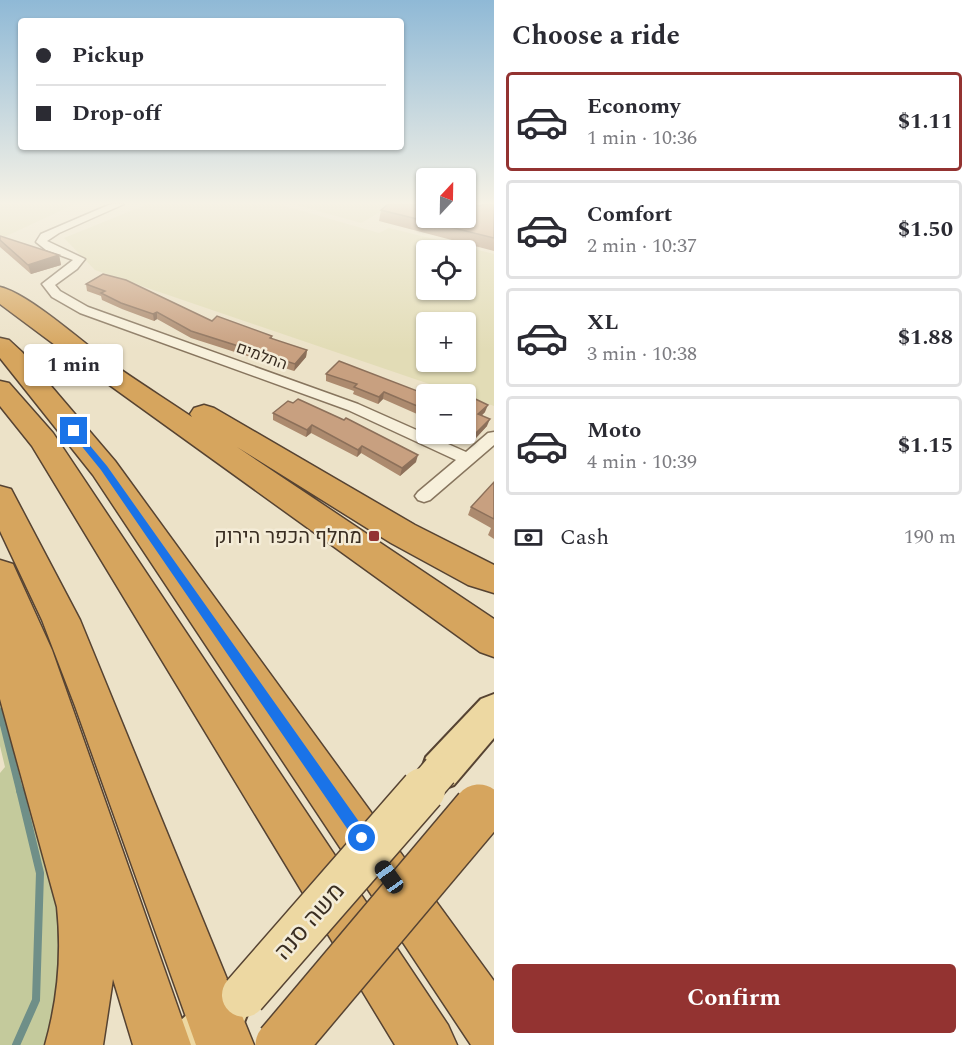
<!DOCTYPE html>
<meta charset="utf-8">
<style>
body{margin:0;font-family:Spectral,Heebo,serif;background:#f7f7f7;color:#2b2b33;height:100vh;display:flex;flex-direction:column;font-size:22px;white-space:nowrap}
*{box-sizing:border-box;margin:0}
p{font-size:20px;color:#7c7c81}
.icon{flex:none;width:33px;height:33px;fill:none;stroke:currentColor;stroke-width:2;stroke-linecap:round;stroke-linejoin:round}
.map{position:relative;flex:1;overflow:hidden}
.sheet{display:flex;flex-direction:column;background:#fff;width:480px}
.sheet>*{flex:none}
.banner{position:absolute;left:18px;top:18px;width:386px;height:132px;border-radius:6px;box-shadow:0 2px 4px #0004;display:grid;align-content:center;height:132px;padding:0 18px;background:#fff}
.needle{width:39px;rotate:22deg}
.buttons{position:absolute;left:416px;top:168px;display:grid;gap:12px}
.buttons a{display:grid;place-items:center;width:60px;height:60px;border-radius:6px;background:#fff;box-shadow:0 2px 4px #0004;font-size:30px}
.end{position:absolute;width:27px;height:27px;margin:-14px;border:8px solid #1a73e8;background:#fff;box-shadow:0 0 0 3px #fff}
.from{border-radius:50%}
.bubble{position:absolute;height:42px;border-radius:6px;background:#fff;box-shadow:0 2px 4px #0004;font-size:20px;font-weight:700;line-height:42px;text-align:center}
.car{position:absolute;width:18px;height:36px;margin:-18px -9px;border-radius:8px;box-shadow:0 0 4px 2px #0007;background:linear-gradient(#222 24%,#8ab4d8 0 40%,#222 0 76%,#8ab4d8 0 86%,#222 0)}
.banner b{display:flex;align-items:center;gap:21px;height:57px;font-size:22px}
.banner b+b{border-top:2px solid #e1e1e2}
.banner i{width:15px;height:15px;background:#2b2b33}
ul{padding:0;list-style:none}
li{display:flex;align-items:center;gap:18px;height:99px;margin:0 12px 9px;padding:0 6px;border:3px solid #e1e1e2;border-radius:6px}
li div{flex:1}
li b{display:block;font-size:22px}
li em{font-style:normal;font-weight:700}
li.active{border-color:#933331}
li>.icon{width:54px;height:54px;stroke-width:1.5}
h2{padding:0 18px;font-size:27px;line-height:72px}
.pay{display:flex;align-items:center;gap:15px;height:66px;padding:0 18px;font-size:22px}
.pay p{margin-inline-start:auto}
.action{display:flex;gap:12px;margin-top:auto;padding:12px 18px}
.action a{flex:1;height:69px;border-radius:6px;background:#933331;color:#fff;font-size:24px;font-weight:700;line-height:69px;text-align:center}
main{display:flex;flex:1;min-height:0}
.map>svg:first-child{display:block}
</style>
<main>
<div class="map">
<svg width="494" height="1045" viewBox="0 0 494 1045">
<rect width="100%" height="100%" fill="#ece2c8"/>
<g fill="#e2dcb6" fill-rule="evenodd">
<polygon points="0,204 75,204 0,239"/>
<path d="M 148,204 L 278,204 L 379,233 L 389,228 L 494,254 L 494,406 L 95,270 L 64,238 ZM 426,250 L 465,250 L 465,290 L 426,290 ZM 426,322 L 465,322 L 465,362 L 426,362 Z"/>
<polygon points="293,204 394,204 361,223"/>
</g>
<polygon fill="#c4ca9c" points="0,668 64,927 62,977 48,1045 0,1045 0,773 5,767 0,746"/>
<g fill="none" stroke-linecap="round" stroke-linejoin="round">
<polyline stroke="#6f8f88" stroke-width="7" points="0,711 20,792"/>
<polyline stroke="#6f8f88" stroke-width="8" points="16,1045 36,1000 40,873 20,790"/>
<g stroke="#87755e" stroke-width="3">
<polygon id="minor" points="111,204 124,204 59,233 47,241 85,259 77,269 55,285 60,291 88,307 358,404 466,452 488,433 494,432 494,445 430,500 424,502 418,500 415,496 418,492 456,460 348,410 80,313 52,297 42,284 73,260 46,250 36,242 41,234"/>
</g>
<g stroke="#564332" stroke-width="4">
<g id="primary">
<polygon points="494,694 494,738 454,785 440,790 426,785 421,771 426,757 481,699"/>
<polygon points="223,991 240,998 247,1015 240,1032 227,1045 166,1045 173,1027 206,998"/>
</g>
</g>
<g stroke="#564332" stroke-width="3">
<g id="motorway">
<path d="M 0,287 C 29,294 81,341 107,360 C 135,380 164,398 192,417 L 190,414 L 194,408 L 204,405 L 214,408 L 415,525 L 494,565 L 494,593 L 468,585 L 391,543 L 237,447 L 494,619 L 494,657 L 480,652 L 90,371 L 0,304 Z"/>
<polygon points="0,338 9,340 22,352 115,461 494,981 494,1045 471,1045 93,475 0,358"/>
<polygon points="0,381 9,383 53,433 448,1025 457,1045 395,1045 32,446 0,406"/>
<polygon points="0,486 11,489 80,620 254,1045 196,1045 75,706 42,620 0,531"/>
<path d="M 0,560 L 13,564 L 52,650 L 191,1045 L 133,1045 L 113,979 L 103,1045 L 45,1045 C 58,999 62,955 57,907 L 0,699 Z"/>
</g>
</g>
<use href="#minor" fill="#f7f0db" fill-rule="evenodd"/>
<use href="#primary" fill="#edd8a2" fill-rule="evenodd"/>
<use href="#motorway" fill="#d6a55e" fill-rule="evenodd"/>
<g stroke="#564332" stroke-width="38" stroke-linecap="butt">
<polyline id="primary-bridge-far1" points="422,792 440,771"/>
</g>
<g stroke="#564332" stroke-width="47" stroke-linecap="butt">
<polyline id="primary-bridge" points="244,995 423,790"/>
</g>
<g stroke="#564332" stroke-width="54" stroke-linecap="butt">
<polyline id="motorway-bridge" points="281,1045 479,810"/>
</g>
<use href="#primary-bridge-far1" stroke="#edd8a2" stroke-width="35"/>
<use href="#primary-bridge" stroke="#edd8a2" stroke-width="44"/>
<use href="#motorway-bridge" stroke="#d6a55e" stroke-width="51"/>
</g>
<g fill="#ac8a6e">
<polygon points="494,204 494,251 379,221 381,210 480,206"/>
<polygon points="0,236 59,255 61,265 31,274 0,247"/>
<polygon points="86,284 212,321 272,336 272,339 307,350 306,357 294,371 191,338 157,319 154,321 122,309 102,300 101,296 87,291"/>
<polygon points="326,374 426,394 426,424 416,419 417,414 383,399 378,404 353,394 354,391 326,381"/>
<polygon points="465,397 485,412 482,415 487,426 475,439 463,442 446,434 465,434"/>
<polygon points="288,401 416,462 400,476 361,453 357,457 311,433 306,437 273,420 273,413"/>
<polygon points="494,482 494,539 488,535 491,528 468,515 471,507"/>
</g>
<g fill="#8c705a">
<polygon points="59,255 61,265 31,274 28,265"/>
<polygon points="157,312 157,319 154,321 153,314"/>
<polygon points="307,350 306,357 294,371 295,364"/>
<polygon points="384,392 383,399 378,404 379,397"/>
<polygon points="488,405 485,412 476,421 478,414"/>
<polygon points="490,419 487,426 475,439 463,442 466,435"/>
<polygon points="312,425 311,433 306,437 307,430"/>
<polygon points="362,446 361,453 357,457 358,450"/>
<polygon points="418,455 416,462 400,476 402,468"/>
</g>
<g fill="#c8a080" stroke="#8c705a" stroke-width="1.5">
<polygon points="388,204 426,204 426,218 465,218 465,204 470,204 480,206 483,204 494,204 494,238 381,210"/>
<polygon points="0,236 59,255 28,265 0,240"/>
<polygon points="103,274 126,280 212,321 217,316 272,336 270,338 307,350 295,364 191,331 157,312 153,314 121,303 101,293 105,291 86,284"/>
<polygon points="339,361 417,391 421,387 438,394 426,394 426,416 418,412 422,408 384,392 379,397 354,387 357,384 326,374"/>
<polygon points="467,395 488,405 478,414 490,419 477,432 466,435 463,434 465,434 465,397"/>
<polygon points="298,399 344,420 346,418 418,455 402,468 362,446 358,450 312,425 307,430 273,413 288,401 293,403"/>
<polygon points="494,482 494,519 471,507"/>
</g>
<linearGradient id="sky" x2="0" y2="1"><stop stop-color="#8fb9d6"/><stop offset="0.58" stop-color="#f6f2e6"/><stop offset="1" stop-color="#f6f2e6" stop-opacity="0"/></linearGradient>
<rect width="494" height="350" fill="url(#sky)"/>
<polygon fill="#1a73e8" points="71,429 76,429 107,466 367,833 369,838 367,843 362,845 357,843 101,470 71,433"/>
<rect fill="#933331" stroke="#f4ecd7" stroke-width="2" x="368" y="530" width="12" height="12" rx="3"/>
<g text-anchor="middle" stroke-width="5" stroke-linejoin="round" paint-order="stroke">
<g font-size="16" fill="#392d21" stroke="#f4ecd7">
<text transform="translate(262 355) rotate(20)" y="6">התלמים</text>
</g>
<g font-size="20" fill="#392d21" stroke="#f4ecd7" text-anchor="end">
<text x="362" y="543">מחלף הכפר הירוק</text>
</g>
<g font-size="24" fill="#392d21" stroke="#f4ecd7">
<text transform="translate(309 921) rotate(-49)" y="8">משה סנה</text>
</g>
</g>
</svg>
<div class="buttons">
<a><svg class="needle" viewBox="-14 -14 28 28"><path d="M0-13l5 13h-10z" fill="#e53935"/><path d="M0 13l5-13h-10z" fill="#7c7c81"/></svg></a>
<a><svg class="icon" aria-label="locate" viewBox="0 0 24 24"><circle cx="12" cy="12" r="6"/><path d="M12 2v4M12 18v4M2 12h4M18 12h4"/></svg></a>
<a>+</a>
<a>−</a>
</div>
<i class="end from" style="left:362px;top:838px"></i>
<i class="end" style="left:74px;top:431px"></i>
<div class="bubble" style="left:24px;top:344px;width:99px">1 min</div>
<i class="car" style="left:389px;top:877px;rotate:325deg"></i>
<div class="banner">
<b><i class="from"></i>Pickup</b>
<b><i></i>Drop-off</b>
</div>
</div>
<section class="sheet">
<h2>Choose a ride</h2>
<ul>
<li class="active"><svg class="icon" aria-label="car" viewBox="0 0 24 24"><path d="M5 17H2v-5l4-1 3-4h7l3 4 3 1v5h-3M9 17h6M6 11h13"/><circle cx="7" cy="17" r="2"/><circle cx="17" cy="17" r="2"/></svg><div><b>Economy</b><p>1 min · 10:36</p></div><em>$1.11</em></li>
<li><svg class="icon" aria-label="car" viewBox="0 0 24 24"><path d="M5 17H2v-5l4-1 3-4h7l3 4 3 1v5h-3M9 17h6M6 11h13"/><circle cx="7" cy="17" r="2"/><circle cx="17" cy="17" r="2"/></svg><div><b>Comfort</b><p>2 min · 10:37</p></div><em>$1.50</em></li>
<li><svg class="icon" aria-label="car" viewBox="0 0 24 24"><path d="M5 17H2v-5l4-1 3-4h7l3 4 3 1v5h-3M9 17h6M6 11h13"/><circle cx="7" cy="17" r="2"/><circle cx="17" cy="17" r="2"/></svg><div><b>XL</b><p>3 min · 10:38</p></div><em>$1.88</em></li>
<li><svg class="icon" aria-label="car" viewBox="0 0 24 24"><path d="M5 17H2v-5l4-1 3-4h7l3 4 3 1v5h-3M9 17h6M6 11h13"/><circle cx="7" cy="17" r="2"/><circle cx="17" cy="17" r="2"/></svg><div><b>Moto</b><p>4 min · 10:39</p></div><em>$1.15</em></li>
</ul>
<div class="pay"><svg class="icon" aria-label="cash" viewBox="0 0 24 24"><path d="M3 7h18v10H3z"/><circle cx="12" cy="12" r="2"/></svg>Cash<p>190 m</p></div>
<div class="action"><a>Confirm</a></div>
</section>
</main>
